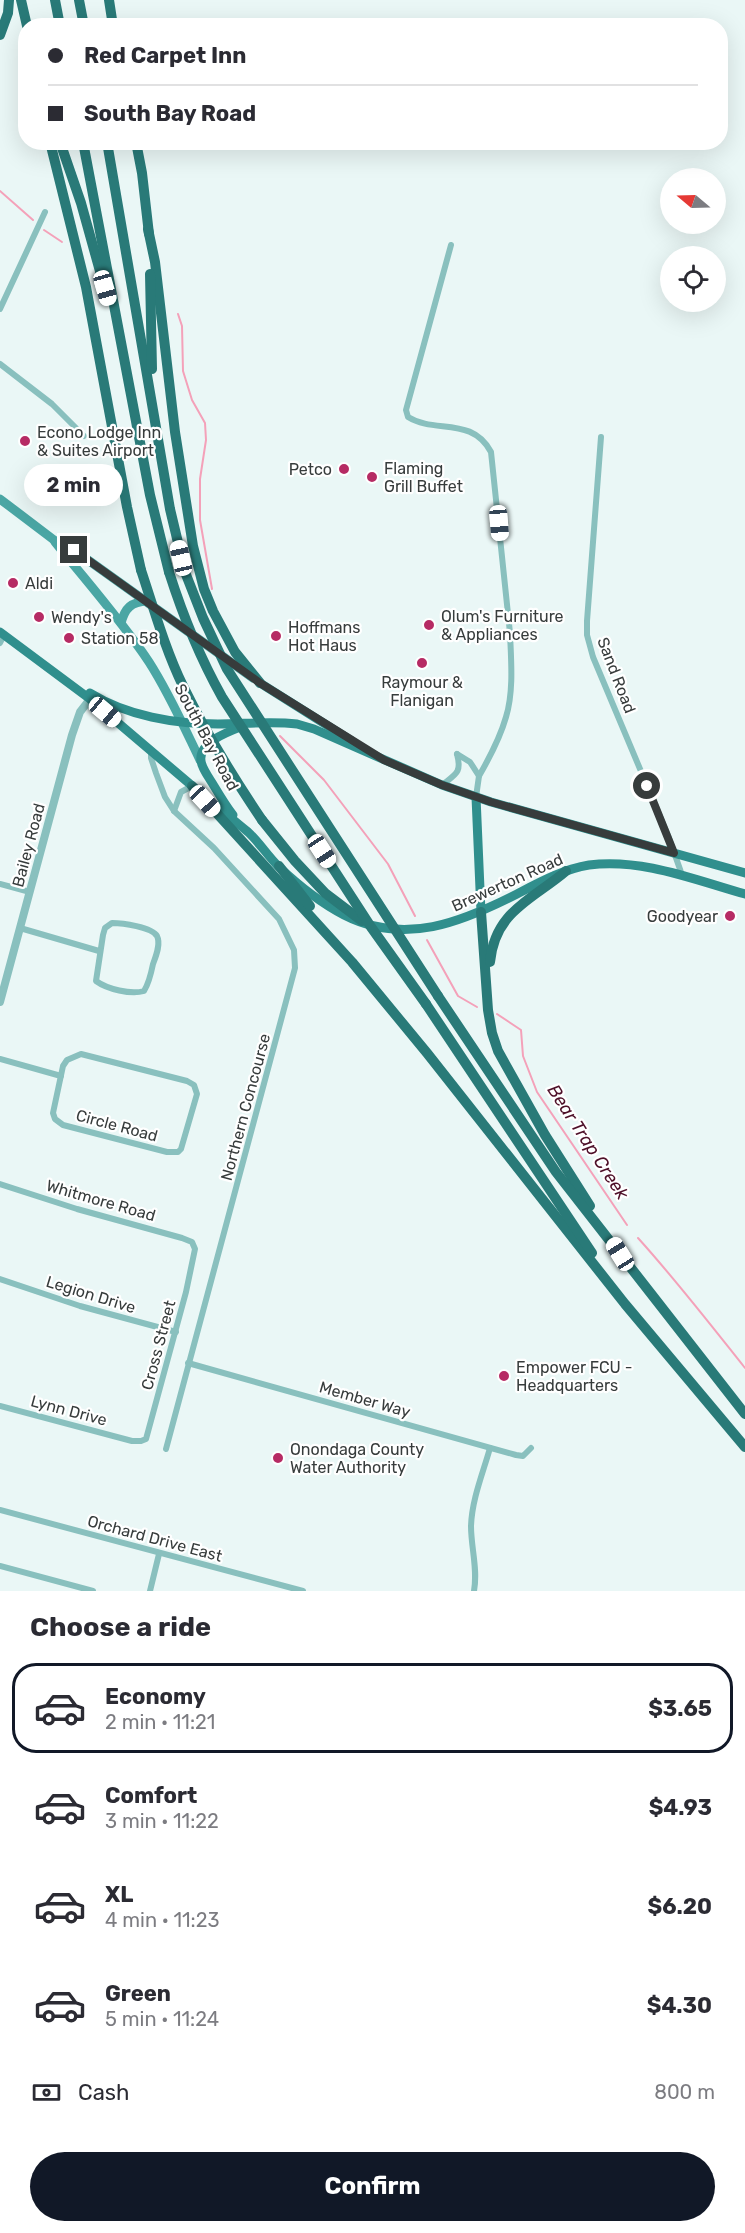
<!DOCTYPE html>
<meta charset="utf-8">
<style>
body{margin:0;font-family:Rubik,sans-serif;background:#f2f2f3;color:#2b2b33;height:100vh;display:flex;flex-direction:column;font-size:22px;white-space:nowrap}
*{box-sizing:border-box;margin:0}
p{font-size:20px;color:#7c7c81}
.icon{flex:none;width:33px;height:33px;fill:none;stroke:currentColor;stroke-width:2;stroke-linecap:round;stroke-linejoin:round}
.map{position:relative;height:1591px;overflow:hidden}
.side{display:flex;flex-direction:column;background:#fff;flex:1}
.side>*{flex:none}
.guide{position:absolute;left:18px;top:18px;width:710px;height:132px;border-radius:24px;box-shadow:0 6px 24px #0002;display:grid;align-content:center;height:132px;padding:0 30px;background:#fff}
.needle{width:39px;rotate:289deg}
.controls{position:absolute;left:660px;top:168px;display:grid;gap:12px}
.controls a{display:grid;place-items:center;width:66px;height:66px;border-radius:50%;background:#fff;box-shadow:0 6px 24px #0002;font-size:30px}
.end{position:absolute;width:27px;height:27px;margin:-14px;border:8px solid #373c3c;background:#fff;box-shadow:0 0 0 3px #fff}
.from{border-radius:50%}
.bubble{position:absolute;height:42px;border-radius:21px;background:#fff;box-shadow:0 6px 24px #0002;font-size:20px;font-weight:700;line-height:42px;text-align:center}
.car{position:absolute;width:18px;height:36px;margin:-18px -9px;border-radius:8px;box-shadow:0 0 4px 2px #0007;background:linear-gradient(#fff 24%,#345 0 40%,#fff 0 76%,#345 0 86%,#fff 0)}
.guide b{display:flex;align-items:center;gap:21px;height:57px;font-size:22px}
.guide b+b{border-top:2px solid #e1e1e2}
.guide i{width:15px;height:15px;background:#2b2b33}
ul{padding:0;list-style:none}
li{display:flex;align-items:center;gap:18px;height:90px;margin:0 12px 9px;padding:0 18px;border:3px solid transparent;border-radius:24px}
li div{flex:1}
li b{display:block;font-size:22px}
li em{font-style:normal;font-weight:700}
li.current{border-color:#111827}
li>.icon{width:54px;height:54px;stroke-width:1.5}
h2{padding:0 30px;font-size:27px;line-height:72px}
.pay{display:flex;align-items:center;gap:15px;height:66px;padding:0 30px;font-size:22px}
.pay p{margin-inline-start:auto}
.action{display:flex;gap:12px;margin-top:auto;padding:12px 30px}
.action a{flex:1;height:69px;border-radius:36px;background:#111827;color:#fff;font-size:24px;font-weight:700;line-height:69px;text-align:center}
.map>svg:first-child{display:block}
</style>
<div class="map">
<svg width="745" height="1591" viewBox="0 0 745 1591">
<rect width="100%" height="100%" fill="#eaf7f6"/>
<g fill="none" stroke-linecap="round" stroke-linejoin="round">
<g stroke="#f4a1b9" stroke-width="2">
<polyline points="0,191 33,220"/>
<polyline points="44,230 62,242"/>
<polyline points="178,314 182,326 183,371 192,400 205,423 206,440 200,479 200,520 212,589"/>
<polyline points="280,736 324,780 388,864 415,916"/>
<polyline points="427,940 458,996 477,1007"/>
<polyline points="497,1014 521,1030 523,1056 537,1092 627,1225"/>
<path d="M 638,1238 C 676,1280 710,1324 745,1368"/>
</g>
<g stroke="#89c0be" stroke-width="6">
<path d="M 451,245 L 406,410 L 408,417 C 435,434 472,416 491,452 L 510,633 C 511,659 514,691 506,717 C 500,738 490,757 479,776"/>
<polyline points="0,309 45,212"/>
<polyline points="0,364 52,404 84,436"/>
<polyline points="601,437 587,621 587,635 593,657 669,838 682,875"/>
<polyline points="0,643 4,635"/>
<polyline points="151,751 151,758 156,773 165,797 174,811 214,848 279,919 294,950 295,968 166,1449"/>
<polyline points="457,754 470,762 479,776 476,797"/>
<path d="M 442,785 C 456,774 462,773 457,754"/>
<polyline points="174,811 181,792 192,786"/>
<polyline points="0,884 30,892"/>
<path d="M 112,923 C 122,923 152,927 157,936 C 161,944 156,956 153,964 C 151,974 149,983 144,991 C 131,995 107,989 96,981 L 103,935 L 105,928 Z"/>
<polyline points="20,928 99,951"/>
<polygon points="81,1054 187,1081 194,1085 197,1094 181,1149 178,1152 167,1152 63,1125 55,1119 53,1113 63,1066 67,1060"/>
<polyline points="0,1059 61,1076"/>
<polyline points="0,1184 77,1209 182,1238 192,1242 195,1249 186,1292 146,1439 141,1441 132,1441 0,1406"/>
<polyline points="0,1279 80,1306 176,1332"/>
<polyline points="188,1363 516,1455 523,1456 531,1448"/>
<polyline points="0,1510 303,1591"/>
<polyline points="0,1566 93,1591"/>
<polyline points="150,1591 159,1554"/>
<path d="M 474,1591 C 478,1569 471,1548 471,1526 C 472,1499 483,1473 490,1448"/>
</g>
<polyline stroke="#89c0be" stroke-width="8" points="0,1002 72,735 80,712 90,699"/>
<g stroke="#4aa6a4" stroke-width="9">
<polyline points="0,499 54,540 74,550 253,678"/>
<path d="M 55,542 C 87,582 121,620 149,662 C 169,693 184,727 200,760"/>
<path d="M 121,623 C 125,608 131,602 147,601"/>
</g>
<g stroke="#308f8d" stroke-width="9">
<polyline points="0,632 90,699 197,790"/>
<polyline points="260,683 352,741"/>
<path d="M 90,693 C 127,716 175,724 218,724 C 244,724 271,721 297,724 L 314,729 L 442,785 L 491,802 L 745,873"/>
<polyline points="476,797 481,912"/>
<path d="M 212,803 C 224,812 236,822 248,832 C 259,842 267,855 278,866 C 297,884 321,903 344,915 C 405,946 462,922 517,894 C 540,882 564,869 589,865 C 642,858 695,880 745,894"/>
<path d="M 233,815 C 226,806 220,796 214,786 C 210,779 202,769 201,761 C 198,742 230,731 243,726"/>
</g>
<g stroke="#297a78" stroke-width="10">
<polyline points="21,0 27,26"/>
<polyline points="55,0 60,26"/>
<polyline points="79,0 84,26"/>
<polyline points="109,0 113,26"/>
<polyline points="0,35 8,13 9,0"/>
<polyline points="50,142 86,287 127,507 141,570"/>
<polyline points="60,142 81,203 103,282"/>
<polyline points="83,142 150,495 169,572"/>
<polyline points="107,142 170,509 185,572"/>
<polyline points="136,142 142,173 149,234"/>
<polyline points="148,229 155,262 175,432 193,546 204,589 213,611 235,652 260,683"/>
<polyline points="150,274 152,369"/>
<polyline points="192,786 352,962 427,1053 625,1304 745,1447"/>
<polyline points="262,820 295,861 325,893 362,921"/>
<polyline points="279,866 310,906"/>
<polyline points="481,912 488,1010 492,1033 498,1051 545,1135 590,1206"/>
<path d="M 490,962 C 495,911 532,900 566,871"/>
<polyline points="438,996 556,1172 745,1414"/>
<polyline points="426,1004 592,1253"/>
</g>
<g stroke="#297a78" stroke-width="10">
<path d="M 141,570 C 154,609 165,649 183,686 C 206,733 233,777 262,820"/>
<path d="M 169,572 C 183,616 199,656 222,697 L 371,927 L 426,1004"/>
<polyline points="185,572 203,618 227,669 438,996"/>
</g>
</g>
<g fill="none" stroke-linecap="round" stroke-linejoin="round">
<polyline stroke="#373c3c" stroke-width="8" points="74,550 260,683 384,760 442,785 491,802 674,853 647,786"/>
</g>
<g fill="#b62b64" stroke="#fff" stroke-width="2">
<circle cx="25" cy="441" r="6"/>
<circle cx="344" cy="469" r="6"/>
<circle cx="372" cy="477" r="6"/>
<circle cx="13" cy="583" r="6"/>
<circle cx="39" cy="617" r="6"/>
<circle cx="429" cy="625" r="6"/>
<circle cx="276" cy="636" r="6"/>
<circle cx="69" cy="638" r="6"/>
<circle cx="422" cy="663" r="6"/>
<circle cx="730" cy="916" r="6"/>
<circle cx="504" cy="1376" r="6"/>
<circle cx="278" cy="1458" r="6"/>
</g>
<g text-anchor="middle" stroke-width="4.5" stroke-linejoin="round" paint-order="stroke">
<g font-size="16" fill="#373c3c" stroke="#fff" text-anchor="start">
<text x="37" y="438">Econo Lodge Inn<tspan x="37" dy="18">&amp; Suites Airport</tspan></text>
<text x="384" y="474">Flaming<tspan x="384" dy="18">Grill Buffet</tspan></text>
<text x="332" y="475" text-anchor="end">Petco</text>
<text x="25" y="589">Aldi</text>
<text x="441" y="622">Olum's Furniture<tspan x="441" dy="18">&amp; Appliances</tspan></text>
<text x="51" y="623">Wendy's</text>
<text x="288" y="633">Hoffmans<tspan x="288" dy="18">Hot Haus</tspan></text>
<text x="81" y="644">Station 58</text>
<text x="422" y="688" text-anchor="middle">Raymour &amp;<tspan x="422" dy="18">Flanigan</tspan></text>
<text x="718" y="922" text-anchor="end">Goodyear</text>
<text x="516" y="1373">Empower FCU -<tspan x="516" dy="18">Headquarters</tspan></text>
<text x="290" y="1455">Onondaga County<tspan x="290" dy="18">Water Authority</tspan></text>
</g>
<g font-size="16" fill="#373c3c" stroke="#fff">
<text transform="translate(617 675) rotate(69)" y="6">Sand Road</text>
<text transform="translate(207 737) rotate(62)" y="6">South Bay Road</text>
<text transform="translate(28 845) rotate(-75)" y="6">Bailey Road</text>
<text transform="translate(507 882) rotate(-24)" y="6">Brewerton Road</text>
<text transform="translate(245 1107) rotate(-75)" y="6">Northern Concourse</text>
<text transform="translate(117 1125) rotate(15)" y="6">Circle Road</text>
<text transform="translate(101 1200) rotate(16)" y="6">Whitmore Road</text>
<text transform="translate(91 1294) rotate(17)" y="6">Legion Drive</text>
<text transform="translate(158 1345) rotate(-75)" y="6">Cross Street</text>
<text transform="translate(365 1399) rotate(16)" y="6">Member Way</text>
<text transform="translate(69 1410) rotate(15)" y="6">Lynn Drive</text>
<text transform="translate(155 1538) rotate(15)" y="6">Orchard Drive East</text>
</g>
<g font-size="18" font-style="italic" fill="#4e1029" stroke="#fff">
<text transform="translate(588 1142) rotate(57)" y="6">Bear Trap Creek</text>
</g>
</g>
</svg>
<div class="controls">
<a><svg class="needle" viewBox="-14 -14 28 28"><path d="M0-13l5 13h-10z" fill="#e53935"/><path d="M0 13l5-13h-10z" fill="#7c7c81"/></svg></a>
<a><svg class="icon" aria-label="locate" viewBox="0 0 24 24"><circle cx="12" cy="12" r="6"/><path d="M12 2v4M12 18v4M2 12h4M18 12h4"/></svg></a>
</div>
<i class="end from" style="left:647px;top:786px"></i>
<i class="end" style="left:74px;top:550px"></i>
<div class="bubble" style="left:24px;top:464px;width:99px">2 min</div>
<i class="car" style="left:105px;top:288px;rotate:164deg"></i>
<i class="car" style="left:499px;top:523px;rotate:175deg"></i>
<i class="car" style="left:181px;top:558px;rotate:347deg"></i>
<i class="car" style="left:105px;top:712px;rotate:130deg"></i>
<i class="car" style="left:205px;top:801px;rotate:137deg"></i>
<i class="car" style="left:322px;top:851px;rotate:147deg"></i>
<i class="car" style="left:620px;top:1254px;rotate:328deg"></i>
<div class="guide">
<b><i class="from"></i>Red Carpet Inn</b>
<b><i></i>South Bay Road</b>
</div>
</div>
<section class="side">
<h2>Choose a ride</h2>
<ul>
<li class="current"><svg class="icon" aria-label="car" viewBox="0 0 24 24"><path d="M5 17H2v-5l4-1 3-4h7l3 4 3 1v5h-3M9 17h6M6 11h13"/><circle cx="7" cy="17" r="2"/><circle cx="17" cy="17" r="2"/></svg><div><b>Economy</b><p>2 min · 11:21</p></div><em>$3.65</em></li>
<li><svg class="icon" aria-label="car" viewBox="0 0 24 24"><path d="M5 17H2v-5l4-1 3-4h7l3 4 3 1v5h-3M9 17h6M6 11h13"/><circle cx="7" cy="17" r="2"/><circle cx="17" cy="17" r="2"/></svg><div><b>Comfort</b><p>3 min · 11:22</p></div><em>$4.93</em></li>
<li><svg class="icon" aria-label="car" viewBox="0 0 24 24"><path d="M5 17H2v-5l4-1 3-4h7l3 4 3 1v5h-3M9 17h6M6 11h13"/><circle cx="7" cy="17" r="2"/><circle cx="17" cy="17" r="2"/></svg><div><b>XL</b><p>4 min · 11:23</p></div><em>$6.20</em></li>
<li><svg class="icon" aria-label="car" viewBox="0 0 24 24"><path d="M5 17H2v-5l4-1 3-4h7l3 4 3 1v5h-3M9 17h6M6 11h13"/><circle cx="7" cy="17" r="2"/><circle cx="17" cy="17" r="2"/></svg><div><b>Green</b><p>5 min · 11:24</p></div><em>$4.30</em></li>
</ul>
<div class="pay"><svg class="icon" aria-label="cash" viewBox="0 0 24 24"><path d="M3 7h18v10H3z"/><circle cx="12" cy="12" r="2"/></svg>Cash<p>800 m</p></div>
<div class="action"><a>Confirm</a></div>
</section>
